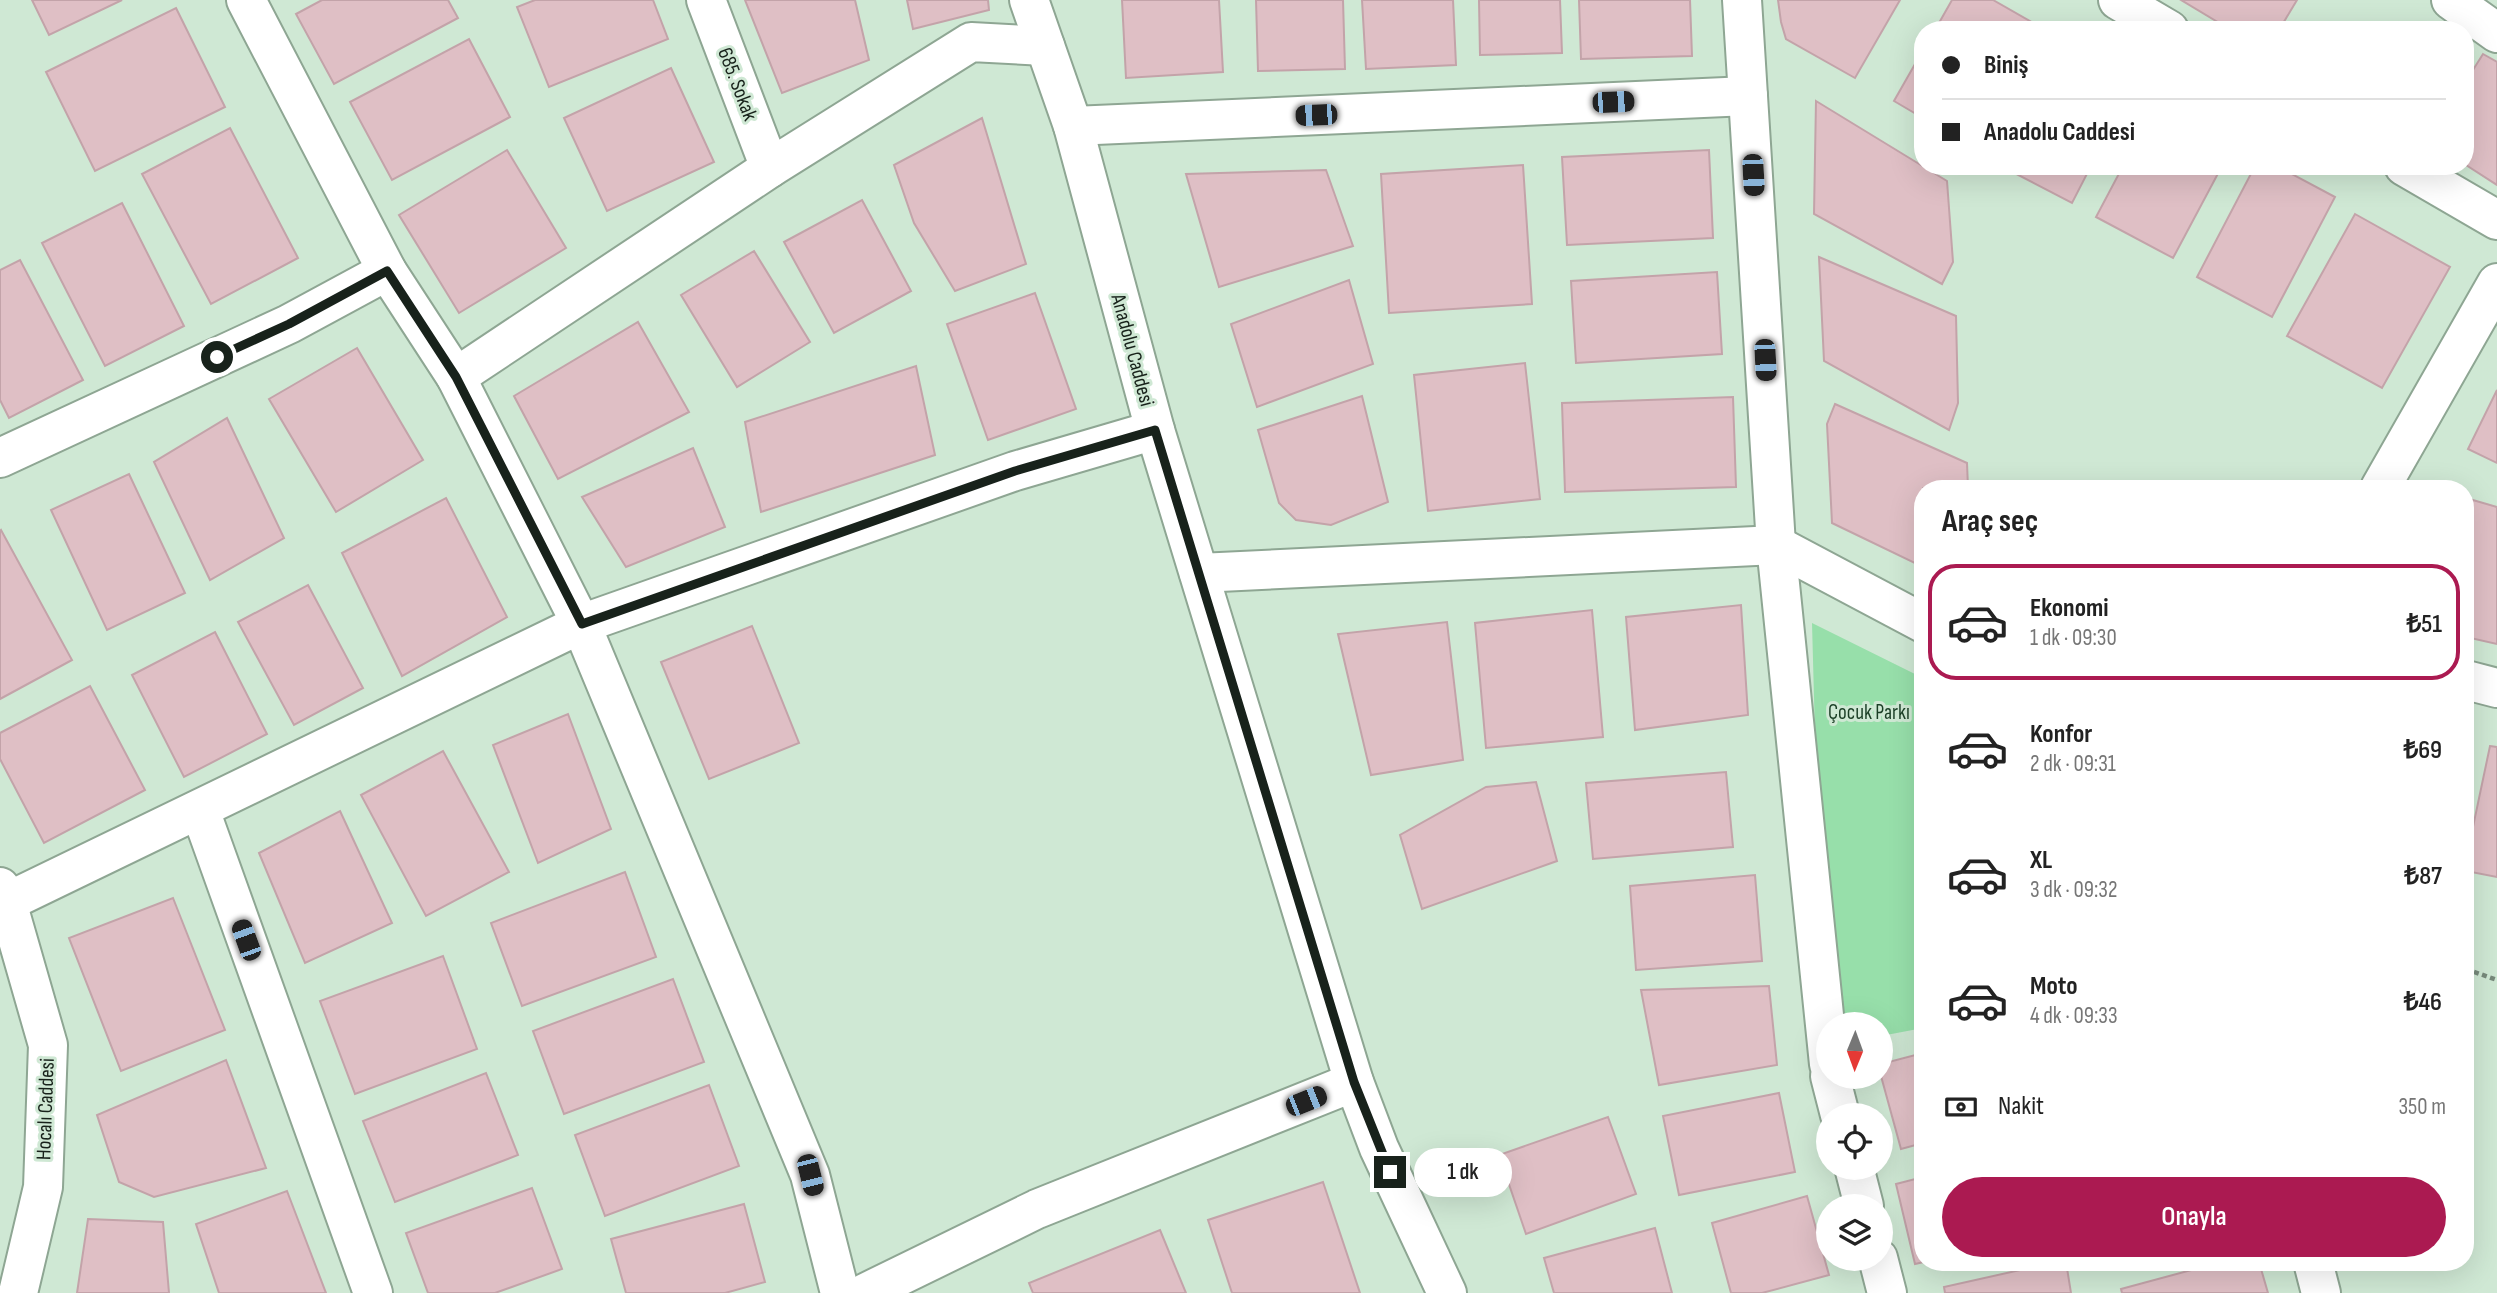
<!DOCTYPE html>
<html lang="tr">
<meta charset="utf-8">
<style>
body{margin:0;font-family:"Sofia Sans Condensed",sans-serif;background:#f2f2f2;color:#222;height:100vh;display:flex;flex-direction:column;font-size:26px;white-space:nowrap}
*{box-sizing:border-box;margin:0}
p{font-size:23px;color:#767676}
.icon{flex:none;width:38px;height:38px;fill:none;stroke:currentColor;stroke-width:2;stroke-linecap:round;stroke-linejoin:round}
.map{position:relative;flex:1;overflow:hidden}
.panel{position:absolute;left:1914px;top:480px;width:560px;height:791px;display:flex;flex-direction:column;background:#fff;border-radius:28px;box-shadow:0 7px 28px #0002}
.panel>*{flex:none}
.banner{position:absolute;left:1914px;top:21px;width:560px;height:154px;border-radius:28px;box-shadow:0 7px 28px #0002;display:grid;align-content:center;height:154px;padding:0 28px;background:#fff}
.needle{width:46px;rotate:181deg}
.controls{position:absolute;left:1816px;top:1012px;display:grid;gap:14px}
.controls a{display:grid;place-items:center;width:77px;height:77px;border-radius:50%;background:#fff;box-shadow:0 7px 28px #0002;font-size:35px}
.end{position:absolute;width:32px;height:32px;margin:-16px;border:9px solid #18221b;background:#fff;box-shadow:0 0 0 4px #fff}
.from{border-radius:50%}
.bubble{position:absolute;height:49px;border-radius:24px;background:#fff;box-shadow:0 7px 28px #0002;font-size:23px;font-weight:600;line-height:49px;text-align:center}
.car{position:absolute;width:21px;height:42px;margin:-21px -10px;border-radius:9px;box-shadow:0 0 5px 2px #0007;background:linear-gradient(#222 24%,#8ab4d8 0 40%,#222 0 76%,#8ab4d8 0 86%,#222 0)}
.banner b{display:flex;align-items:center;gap:24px;height:66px;font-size:26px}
.banner b+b{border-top:2px solid #e0e0e0}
.banner i{width:18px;height:18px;background:#222}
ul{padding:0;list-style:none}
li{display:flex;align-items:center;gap:21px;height:116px;margin:0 14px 10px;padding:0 14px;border:4px solid transparent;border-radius:28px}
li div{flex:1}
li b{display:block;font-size:26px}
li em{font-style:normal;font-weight:600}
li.selected{border-color:#ab1a51}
li>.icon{width:63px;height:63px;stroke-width:1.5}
h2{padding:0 28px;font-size:32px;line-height:84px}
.pay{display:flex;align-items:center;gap:18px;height:77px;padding:0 28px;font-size:26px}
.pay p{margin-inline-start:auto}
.action{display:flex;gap:14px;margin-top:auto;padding:14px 28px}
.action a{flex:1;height:80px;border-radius:42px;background:#ab1a51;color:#fff;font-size:28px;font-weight:600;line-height:80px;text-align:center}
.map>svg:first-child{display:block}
</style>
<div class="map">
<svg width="2497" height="1293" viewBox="0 0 2497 1293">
<rect width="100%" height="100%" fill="#cfe8d4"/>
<polygon fill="#97dfaa" points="1812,623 1923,678 1923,1028 1881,1036 1881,1024 1837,1024 1818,845"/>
<g fill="#dfbfc5" stroke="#c3a3a9" stroke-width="2">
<polygon points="32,0 122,0 49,35"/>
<polygon points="322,0 448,0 458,18 334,84 296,14"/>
<polygon points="535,0 653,0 668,39 549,87 517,7"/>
<polygon points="745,0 855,0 869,60 782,93"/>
<polygon points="907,0 988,0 989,10 913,29"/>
<polygon points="1122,0 1219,0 1223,72 1126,78"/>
<polygon points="1256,0 1343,0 1345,69 1258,71"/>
<polygon points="1362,0 1453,0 1456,65 1366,69"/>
<polygon points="1479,0 1560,0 1562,53 1480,55"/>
<polygon points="1579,0 1690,0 1692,56 1581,59"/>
<polygon points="1778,0 1900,0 1855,78 1786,39 1781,22"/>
<polygon points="1952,0 1993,0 2037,25 2034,30 1935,30"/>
<polygon points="2181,0 2297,0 2279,30 2231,30"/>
<polygon points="176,8 225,107 95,171 46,72"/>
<polygon points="469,39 510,117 392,180 350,102"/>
<polygon points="1923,50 1923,118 1894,101"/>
<polygon points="2483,54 2497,62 2497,185 2466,165 2466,81"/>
<polygon points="671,68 714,162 607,211 564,118"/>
<polygon points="1816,101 1947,181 1953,262 1942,284 1814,214"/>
<polygon points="982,118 1026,264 955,291 914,223 894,165"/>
<polygon points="230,128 298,258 211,304 142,174"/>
<polygon points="507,150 566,248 459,313 399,215"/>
<polygon points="1709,150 1713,238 1567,245 1562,157"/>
<polygon points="1523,165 1532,304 1389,313 1381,174"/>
<polygon points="2001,166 2091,166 2072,203"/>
<polygon points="2123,166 2222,166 2173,258 2096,217"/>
<polygon points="2255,166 2277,166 2335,197 2272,317 2197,277"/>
<polygon points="1326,170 1353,246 1219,287 1186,174"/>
<polygon points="862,200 911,291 834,333 784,242"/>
<polygon points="122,203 184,326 105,366 42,243"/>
<polygon points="2355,214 2450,267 2382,388 2287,336"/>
<polygon points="754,251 810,342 737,387 681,295"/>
<polygon points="1819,257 1956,316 1958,403 1949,430 1824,361"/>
<polygon points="20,260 83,380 9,418 0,400 0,270"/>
<polygon points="1717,272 1722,354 1576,363 1571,281"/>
<polygon points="1349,280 1373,364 1257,407 1231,324"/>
<polygon points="1035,293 1076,409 988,440 947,324"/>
<polygon points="638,322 689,412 558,479 514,396"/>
<polygon points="357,348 423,460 336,512 269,399"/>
<polygon points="1525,363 1540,499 1428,511 1414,375"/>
<polygon points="916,366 935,455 761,512 745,422"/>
<polygon points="2497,390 2497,463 2468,449"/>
<polygon points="1362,396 1388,502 1331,525 1296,520 1279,503 1258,430"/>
<polygon points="1733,397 1736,487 1565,492 1562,403"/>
<polygon points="1835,404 1967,463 1968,488 1923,488 1923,567 1832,523 1827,424"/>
<polygon points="227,418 284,538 210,580 154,462"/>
<polygon points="693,448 725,527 626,567 582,497"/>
<polygon points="129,474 185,593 107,630 51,510"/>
<polygon points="446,498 507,617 402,676 342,553"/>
<polygon points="2466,498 2497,507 2497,644 2466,637"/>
<polygon points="1,530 72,660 0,699 0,531"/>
<polygon points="308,585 363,688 294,725 238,622"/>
<polygon points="1741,605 1748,715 1635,730 1626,617"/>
<polygon points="1592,610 1603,737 1486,748 1475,623"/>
<polygon points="1447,622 1463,760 1371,775 1338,634"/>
<polygon points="752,626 799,743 709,779 661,662"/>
<polygon points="215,632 267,734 184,777 132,675"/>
<polygon points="90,686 145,790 44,843 0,759 0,733"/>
<polygon points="568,714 611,829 538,863 493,745"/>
<polygon points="2490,746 2497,747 2497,877 2466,871 2466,860"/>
<polygon points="443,751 509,872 426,916 361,795"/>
<polygon points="1726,772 1733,847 1593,859 1586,783"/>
<polygon points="1536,782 1557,861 1422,909 1400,835 1486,787"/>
<polygon points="340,811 392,923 305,963 259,853"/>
<polygon points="625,872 656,957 522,1006 491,923"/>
<polygon points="1755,875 1762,961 1636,970 1630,886"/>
<polygon points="173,898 225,1030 121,1071 69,938"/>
<polygon points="443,956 477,1049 355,1094 320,1001"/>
<polygon points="673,979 704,1062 564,1114 533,1031"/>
<polygon points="1769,986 1777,1065 1659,1085 1641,990"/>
<polygon points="1923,1053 1923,1143 1901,1149 1881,1076 1881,1064"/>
<polygon points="226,1060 266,1168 154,1197 119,1182 97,1115"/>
<polygon points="486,1073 518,1155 395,1202 363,1121"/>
<polygon points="709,1085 739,1166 605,1216 575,1135"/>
<polygon points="1779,1093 1795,1172 1679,1195 1663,1116"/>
<polygon points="1608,1117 1636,1194 1526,1234 1499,1155"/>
<polygon points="1923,1177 1924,1262 1915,1264 1896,1184"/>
<polygon points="1323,1182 1360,1293 1232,1293 1208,1220"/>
<polygon points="532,1188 562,1269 495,1293 428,1293 406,1233"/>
<polygon points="287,1191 326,1293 219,1293 196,1224"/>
<polygon points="1807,1196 1829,1275 1762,1293 1731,1293 1712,1223"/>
<polygon points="744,1204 765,1282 725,1293 626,1293 611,1239"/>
<polygon points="88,1219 163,1222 169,1293 77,1293"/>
<polygon points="1655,1228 1672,1293 1554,1293 1544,1258"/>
<polygon points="1160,1230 1186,1293 1033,1293 1029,1283"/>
<polygon points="2056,1262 2066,1262 2071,1293 1945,1293 1944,1287"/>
<polygon points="2221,1262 2259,1262 2268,1293 2122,1293 2121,1289"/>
</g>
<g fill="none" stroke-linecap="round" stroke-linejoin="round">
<g stroke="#8ea693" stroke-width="42">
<g id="minor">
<polyline points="246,0 387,271 456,377 581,624 810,1175 840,1293"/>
<polyline points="706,0 770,168"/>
<polyline points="1029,0 1073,126 1155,430 1354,1082 1379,1148 1447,1293"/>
<polyline points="1742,0 1776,545 1829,1064"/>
<polyline points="2118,0 2169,30"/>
<polyline points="2451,0 2497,33"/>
<polyline points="1073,126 1748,96"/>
<polyline points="2404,166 2497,220"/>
<polyline points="456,377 770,168 971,42 1045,46"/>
<polyline points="0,458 289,324 387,271"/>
<polyline points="2380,488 2497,283"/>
<polyline points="1199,573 1776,545 1923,623"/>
<polyline points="2466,680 2497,688"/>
<polyline points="200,810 373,1293"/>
<polyline points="0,887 7,902 48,1045 43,1187 18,1293"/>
<polyline points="7,902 581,624 1015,471 1155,430"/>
<polyline points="1830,1076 1840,1115"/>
<polyline points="1854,1167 1864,1206"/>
<polyline points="1878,1258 1887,1293"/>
<polyline points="2313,1262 2321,1293"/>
<polyline points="865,1293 1037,1209 1354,1082"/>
</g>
</g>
<polyline stroke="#77897b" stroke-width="4.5" stroke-dasharray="5 3.5" stroke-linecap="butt" points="2466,969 2497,980"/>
<use href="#minor" stroke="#fff" stroke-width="38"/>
</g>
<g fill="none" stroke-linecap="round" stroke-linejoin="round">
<polyline stroke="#18221b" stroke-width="9" points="217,357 289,324 387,271 456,377 582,624 1015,471 1155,430 1354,1082 1390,1172"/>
</g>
<g text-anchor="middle" stroke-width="6" stroke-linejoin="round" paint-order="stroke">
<g font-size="21" fill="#18221b" stroke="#cfe8d4">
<text transform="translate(738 84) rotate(69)" y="7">685. Sokak</text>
<text transform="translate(1133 350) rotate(75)" y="7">Anadolu Caddesi</text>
<text transform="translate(45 1109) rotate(-88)" y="7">Hocalı Caddesi</text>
</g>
<g font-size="21" fill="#1b3f26" stroke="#cfe8d4">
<text x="1869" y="719">Çocuk Parkı</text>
</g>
</g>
</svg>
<div class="controls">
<a><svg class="needle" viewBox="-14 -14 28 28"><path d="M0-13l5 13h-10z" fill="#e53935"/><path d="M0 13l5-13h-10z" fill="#767676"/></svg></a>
<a><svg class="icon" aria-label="locate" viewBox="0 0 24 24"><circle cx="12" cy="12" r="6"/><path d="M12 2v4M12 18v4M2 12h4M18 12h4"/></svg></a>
<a><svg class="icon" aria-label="layers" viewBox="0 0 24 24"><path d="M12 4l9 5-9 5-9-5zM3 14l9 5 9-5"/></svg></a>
</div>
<i class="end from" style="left:217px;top:357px"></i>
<i class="end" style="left:1390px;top:1172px"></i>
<div class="bubble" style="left:1414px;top:1148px;width:98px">1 dk</div>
<i class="car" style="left:1613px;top:102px;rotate:88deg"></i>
<i class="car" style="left:1316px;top:115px;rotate:268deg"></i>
<i class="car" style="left:1753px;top:175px;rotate:177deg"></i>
<i class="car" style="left:1765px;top:360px;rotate:177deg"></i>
<i class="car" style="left:246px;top:940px;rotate:340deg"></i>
<i class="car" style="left:1306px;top:1101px;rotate:68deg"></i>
<i class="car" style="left:810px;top:1175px;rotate:166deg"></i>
<div class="banner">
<b><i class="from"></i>Biniş</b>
<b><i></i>Anadolu Caddesi</b>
</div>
<section class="panel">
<h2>Araç seç</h2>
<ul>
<li class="selected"><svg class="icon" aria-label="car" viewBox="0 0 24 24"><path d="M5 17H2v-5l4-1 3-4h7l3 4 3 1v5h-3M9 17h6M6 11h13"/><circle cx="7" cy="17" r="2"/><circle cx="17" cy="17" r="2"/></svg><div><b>Ekonomi</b><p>1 dk · 09:30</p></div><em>₺51</em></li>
<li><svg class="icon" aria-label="car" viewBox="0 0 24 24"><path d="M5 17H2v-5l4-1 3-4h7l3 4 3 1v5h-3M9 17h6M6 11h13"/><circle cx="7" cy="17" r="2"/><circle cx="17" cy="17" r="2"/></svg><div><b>Konfor</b><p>2 dk · 09:31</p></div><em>₺69</em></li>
<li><svg class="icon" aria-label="car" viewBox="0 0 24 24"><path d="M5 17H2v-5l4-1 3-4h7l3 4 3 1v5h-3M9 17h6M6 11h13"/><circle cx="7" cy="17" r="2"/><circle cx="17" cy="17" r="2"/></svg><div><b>XL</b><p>3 dk · 09:32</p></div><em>₺87</em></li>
<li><svg class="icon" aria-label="car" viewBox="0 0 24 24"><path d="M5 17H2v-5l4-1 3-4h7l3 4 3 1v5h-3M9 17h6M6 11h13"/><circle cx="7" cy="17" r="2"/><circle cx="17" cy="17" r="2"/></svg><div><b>Moto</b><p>4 dk · 09:33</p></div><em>₺46</em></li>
</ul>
<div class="pay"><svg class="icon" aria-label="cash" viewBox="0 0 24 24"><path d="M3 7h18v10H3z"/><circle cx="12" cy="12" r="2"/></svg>Nakit<p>350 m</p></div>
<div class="action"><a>Onayla</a></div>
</section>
</div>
